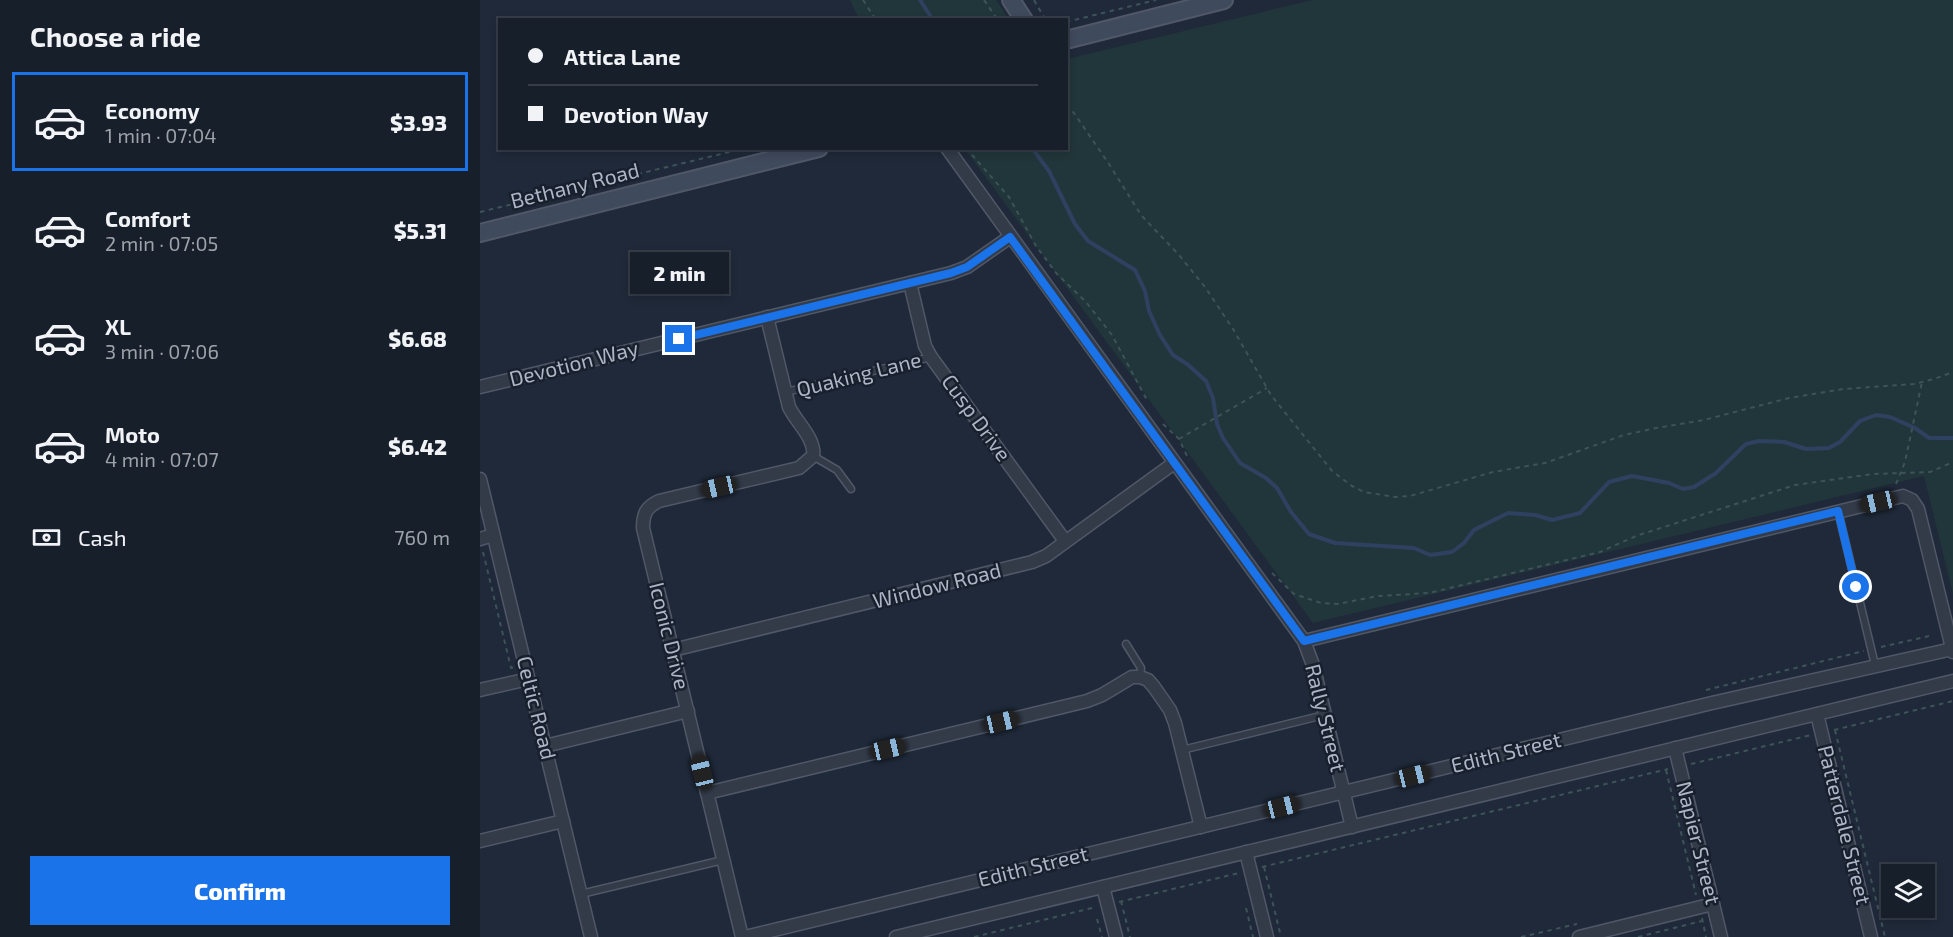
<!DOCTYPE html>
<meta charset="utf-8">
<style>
body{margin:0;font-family:"Exo 2",sans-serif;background:#202733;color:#f1f3f6;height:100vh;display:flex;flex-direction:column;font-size:22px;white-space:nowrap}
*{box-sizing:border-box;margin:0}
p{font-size:20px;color:#9ea2a9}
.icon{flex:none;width:33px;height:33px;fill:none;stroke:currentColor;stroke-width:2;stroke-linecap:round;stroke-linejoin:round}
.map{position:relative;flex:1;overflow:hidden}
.side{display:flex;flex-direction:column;background:#171f2b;width:480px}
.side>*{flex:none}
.guide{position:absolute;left:18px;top:18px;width:570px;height:132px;border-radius:0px;box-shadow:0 3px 9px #0003,0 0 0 2px #363d47;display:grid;align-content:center;height:132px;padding:0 30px;background:#171f2b}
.tools{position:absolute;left:1401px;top:864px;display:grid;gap:12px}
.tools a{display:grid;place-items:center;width:54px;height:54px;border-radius:0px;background:#171f2b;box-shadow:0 3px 9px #0003,0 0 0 2px #363d47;font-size:30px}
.end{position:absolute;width:27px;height:27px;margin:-14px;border:8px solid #1a73e8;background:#fff;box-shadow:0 0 0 3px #fff}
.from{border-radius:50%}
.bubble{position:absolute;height:42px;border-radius:0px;background:#171f2b;box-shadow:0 3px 9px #0003,0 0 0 2px #363d47;font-size:20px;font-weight:800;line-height:42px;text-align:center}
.car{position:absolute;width:18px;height:36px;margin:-18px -9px;border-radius:8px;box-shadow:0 0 4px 2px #0007;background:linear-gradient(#222 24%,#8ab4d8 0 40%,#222 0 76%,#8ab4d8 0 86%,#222 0)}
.guide b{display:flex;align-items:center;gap:21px;height:57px;font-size:22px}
.guide b+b{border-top:2px solid #363d47}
.guide i{width:15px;height:15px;background:#f1f3f6}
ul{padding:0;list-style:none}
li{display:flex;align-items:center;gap:18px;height:99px;margin:0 12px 9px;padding:0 18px;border:3px solid transparent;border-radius:0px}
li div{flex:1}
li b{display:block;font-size:22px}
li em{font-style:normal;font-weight:800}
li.current{border-color:#1a73e8}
li>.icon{width:54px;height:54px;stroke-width:1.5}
h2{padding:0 30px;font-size:27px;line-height:72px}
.pay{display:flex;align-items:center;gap:15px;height:66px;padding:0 30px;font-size:22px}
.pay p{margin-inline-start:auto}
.action{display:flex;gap:12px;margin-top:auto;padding:12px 30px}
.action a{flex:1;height:69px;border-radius:0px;background:#1a73e8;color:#fff;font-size:24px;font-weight:800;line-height:69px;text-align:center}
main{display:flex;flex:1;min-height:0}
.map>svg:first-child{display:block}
</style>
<main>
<section class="side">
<h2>Choose a ride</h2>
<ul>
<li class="current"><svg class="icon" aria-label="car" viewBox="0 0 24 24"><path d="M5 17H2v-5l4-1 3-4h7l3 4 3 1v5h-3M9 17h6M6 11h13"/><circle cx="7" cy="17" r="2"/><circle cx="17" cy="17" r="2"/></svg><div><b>Economy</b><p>1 min · 07:04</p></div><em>$3.93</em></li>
<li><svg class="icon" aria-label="car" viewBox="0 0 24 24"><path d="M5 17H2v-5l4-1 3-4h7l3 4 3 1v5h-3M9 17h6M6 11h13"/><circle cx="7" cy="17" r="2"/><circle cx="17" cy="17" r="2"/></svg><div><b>Comfort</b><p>2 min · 07:05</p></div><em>$5.31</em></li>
<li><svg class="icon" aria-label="car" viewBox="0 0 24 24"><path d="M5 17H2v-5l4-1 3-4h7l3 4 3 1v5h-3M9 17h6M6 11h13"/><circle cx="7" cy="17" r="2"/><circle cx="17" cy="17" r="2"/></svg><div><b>XL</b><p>3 min · 07:06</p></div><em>$6.68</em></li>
<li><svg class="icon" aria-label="car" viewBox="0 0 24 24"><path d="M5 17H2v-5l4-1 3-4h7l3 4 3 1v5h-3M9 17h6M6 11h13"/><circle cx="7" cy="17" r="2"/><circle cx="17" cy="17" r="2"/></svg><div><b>Moto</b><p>4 min · 07:07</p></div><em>$6.42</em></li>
</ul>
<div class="pay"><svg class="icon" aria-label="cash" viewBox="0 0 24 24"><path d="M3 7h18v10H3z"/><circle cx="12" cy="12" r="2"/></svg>Cash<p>760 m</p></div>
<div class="action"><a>Confirm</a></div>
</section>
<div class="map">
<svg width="1473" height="937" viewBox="0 0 1473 937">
<rect width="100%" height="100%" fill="#1f2939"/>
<g fill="#21363a">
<polygon points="370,0 516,0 529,19 379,19"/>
<polygon points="832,0 1473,0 1473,594 1444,476 833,623 485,149 586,148 587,59"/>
</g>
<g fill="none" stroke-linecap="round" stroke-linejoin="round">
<g stroke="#2f4160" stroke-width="4">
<polyline points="440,0 453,20"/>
<polyline points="552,148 569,171 595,224 608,241 655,270 665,291 669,311 680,335 693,355 707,364 726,381 733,398 737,424 743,438 760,463 786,478 797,488 811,512 829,534 855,543 934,548 950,555 972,552 984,543 994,530 1028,513 1055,515 1072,520 1100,513 1129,482 1152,476 1189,483 1203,489 1214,487 1236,473 1266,444 1279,441 1304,442 1326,449 1349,448 1360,442 1380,421 1396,415 1410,417 1435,428 1449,438 1473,438"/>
</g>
<g stroke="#505867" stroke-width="9">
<g id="lane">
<polyline points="306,392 451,357"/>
<polyline points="333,456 357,470 371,489"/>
<polyline points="1358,511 1395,665"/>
<polyline points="646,644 661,668 660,677"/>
<polyline points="702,750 844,715"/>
<polyline points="101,894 243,860"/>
</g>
</g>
<g stroke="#505867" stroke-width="15">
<g id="street">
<polyline points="467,148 824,641 833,665 872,827"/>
<polyline points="430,283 445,346 451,357 585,541"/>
<polyline points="0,387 471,273 487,267 530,237"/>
<polyline points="0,479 111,937"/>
<polyline points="0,539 13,535"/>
<polyline points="824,641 1423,496 1432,500 1438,509 1473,652"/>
<polyline points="193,650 552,562 566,556 694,463"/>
<polyline points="0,690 48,679"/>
<polyline points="1337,714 1391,937"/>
<polyline points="65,746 208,711"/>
<polyline points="1195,748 1241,937"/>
<polyline points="227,793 607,701 622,695 652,677 660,677 668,680 674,687 690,710 695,723 721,827"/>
<polyline points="0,841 83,821"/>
<polyline points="766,852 787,937"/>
<polyline points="623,887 636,937"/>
<path d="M 262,937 L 163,528 C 163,514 166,507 179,501 L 319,468 L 333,456 C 336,439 316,422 309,407 L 287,317"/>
<polyline points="265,937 1232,703 1472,649"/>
<polyline points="416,937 1473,681"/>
<polyline points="1099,937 1233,904"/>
</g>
</g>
<g stroke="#505867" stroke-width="20">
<g id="secondary">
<polyline points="531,0 544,20"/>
<polyline points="586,40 744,0"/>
<polyline points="0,233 339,148"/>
</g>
</g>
<g stroke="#3e5358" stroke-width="2" stroke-dasharray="4.5 4.5" stroke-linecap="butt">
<polyline points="383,0 396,20"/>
<polyline points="504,0 518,20"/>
<polyline points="554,0 565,19"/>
<polyline points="586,22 676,0"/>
<polyline points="586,105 594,113 629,164 661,215 699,255 725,287 753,329 791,395 852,471 872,486 884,492 915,497 930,496 1013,472 1065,463 1144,435 1176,428 1224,420 1309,398 1363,389 1434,384 1454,379 1473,372"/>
<polyline points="486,148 529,197 556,246 577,274 606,302 632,335 668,402"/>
<polyline points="0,212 266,148"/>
<polyline points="683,424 699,439 709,460"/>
<polyline points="699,439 787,388"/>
<polyline points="1416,484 1425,462 1442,382"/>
<polyline points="3,552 31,668 35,667"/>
<polyline points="792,573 814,594 841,603 858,604 898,596 949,593 1120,552 1156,536 1315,485 1393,474 1450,472 1473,462"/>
<polyline points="1401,647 1449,636"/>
<polyline points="1226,690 1384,651"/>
<polyline points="1354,730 1473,701"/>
<polyline points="1355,730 1405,937"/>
<polyline points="1211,764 1331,735"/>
<polyline points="1186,770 1216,895"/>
<polyline points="782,867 1188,769"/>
<polyline points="784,867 801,937"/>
<polyline points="641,901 650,937"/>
<polyline points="639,902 759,873"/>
<polyline points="766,908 773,937"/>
<polyline points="1222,918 1226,937"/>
<polyline points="617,919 622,937"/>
<polyline points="494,937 616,907"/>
<polyline points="1041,937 1097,924"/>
<polyline points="1158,937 1222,921"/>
</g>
<use href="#lane" stroke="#333b49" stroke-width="6"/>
<use href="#street" stroke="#333b49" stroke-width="12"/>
<use href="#secondary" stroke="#404a5d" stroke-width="16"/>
</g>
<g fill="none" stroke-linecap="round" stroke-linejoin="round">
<polyline stroke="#1a73e8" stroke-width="8" points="199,339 471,273 487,267 530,237 824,641 1358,511 1376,587"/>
</g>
<g text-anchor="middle" stroke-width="5" stroke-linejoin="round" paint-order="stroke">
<g font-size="21" fill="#adb5c6" stroke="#18202e">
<text transform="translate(95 186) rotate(-14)" y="7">Bethany Road</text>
<text transform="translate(94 364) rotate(-14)" y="7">Devotion Way</text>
<text transform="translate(379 375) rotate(-14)" y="7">Quaking Lane</text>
<text transform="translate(496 418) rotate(54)" y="7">Cusp Drive</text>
<text transform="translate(457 586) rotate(-14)" y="7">Window Road</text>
<text transform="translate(189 636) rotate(76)" y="7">Iconic Drive</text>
<text transform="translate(56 708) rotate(76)" y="7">Celtic Road</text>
<text transform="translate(845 718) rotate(76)" y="7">Rally Street</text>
<text transform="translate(1026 753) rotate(-14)" y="7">Edith Street</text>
<text transform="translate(1364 825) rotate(76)" y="7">Patterdale Street</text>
<text transform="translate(1218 843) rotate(76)" y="7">Napier Street</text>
<text transform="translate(553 867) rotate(-14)" y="7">Edith Street</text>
</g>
</g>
</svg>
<div class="tools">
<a><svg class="icon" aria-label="layers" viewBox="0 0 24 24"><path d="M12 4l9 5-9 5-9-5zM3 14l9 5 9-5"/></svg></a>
</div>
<i class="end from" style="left:1376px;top:587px"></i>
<i class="end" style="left:199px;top:339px"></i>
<div class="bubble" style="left:150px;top:252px;width:99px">2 min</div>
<i class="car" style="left:239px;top:487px;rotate:257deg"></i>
<i class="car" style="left:1398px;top:502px;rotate:257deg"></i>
<i class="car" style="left:521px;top:722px;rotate:77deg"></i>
<i class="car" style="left:408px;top:749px;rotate:77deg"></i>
<i class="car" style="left:222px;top:772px;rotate:346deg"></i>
<i class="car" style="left:933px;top:776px;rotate:76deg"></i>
<i class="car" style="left:802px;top:807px;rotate:76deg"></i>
<div class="guide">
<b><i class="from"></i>Attica Lane</b>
<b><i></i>Devotion Way</b>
</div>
</div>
</main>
